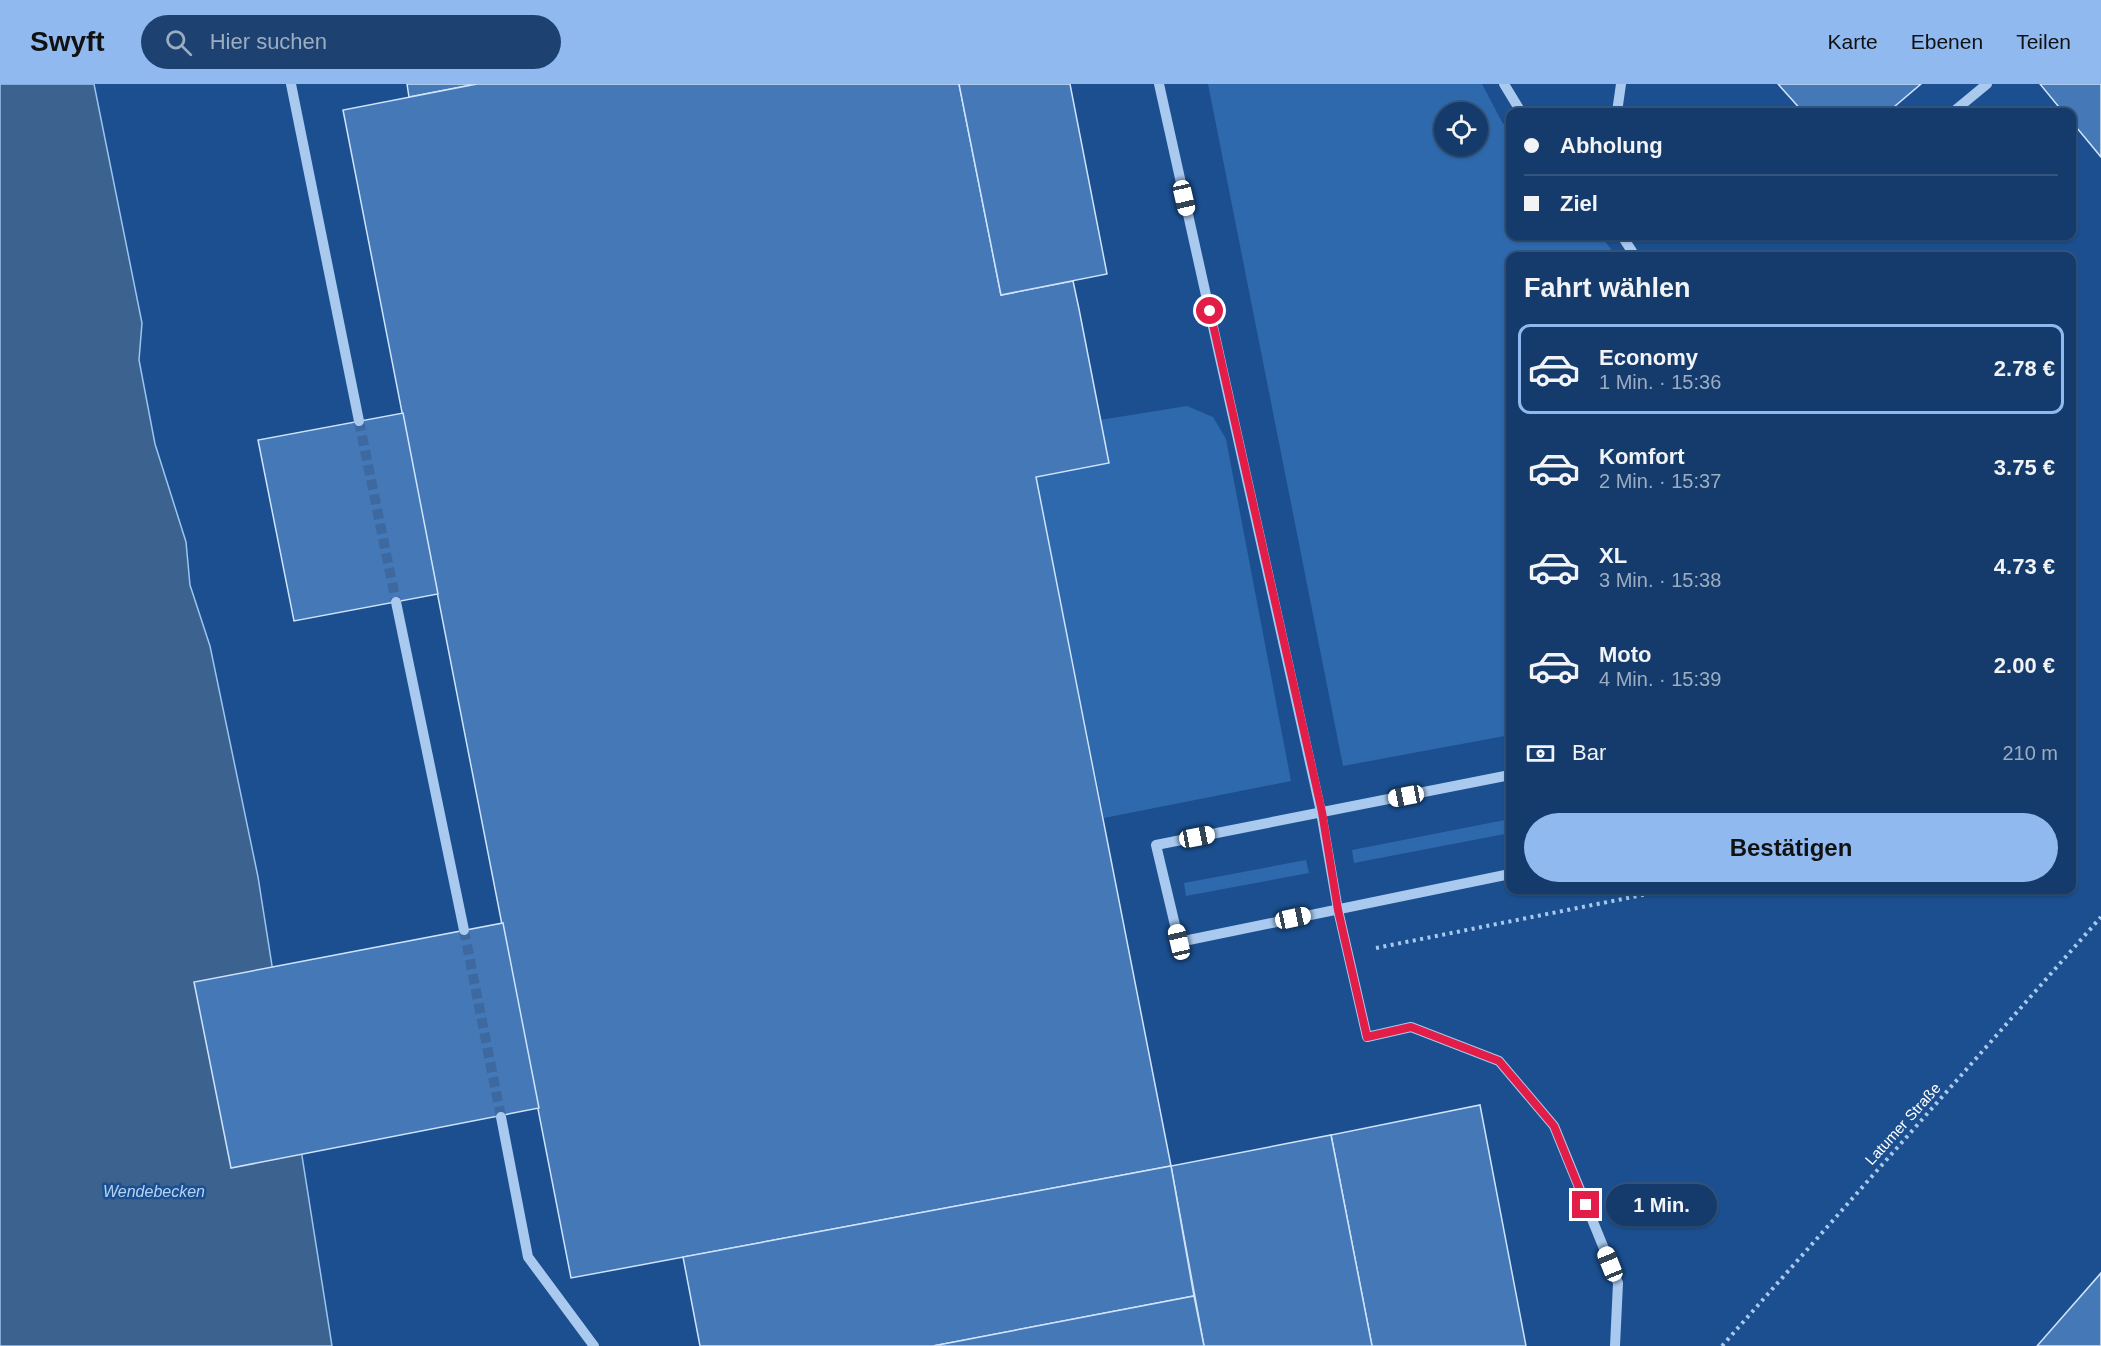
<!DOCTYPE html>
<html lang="de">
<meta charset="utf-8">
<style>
body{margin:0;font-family:Arial,sans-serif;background:#1d4271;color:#f1f3f6;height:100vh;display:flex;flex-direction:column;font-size:22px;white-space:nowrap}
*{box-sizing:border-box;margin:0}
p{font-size:20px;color:#9dadc1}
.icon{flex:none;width:33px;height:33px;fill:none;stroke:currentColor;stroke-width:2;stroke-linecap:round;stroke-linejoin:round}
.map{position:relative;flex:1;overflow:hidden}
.panel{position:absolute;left:1506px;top:168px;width:570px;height:642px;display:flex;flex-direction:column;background:#143b6b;border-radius:12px;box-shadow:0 2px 4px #0004,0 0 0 2px #33557e}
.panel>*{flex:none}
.hud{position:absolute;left:1506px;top:24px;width:570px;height:132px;border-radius:12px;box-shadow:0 2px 4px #0004,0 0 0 2px #33557e;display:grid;align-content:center;height:132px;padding:0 18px;background:#143b6b}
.controls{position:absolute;left:1434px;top:18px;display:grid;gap:12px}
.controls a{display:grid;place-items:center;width:54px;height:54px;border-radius:50%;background:#143b6b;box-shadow:0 2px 4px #0004,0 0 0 2px #33557e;font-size:30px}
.end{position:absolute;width:27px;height:27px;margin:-14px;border:8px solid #e11d48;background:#fff;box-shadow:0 0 0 3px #fff}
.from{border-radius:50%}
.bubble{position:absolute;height:42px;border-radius:21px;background:#143b6b;box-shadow:0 2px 4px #0004,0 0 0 2px #33557e;font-size:20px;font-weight:800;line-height:42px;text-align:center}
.car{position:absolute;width:18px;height:36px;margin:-18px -9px;border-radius:8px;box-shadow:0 0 4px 2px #0007;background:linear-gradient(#fff 24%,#345 0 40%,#fff 0 76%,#345 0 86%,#fff 0)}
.hud b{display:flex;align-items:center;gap:21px;height:57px;font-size:22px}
.hud b+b{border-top:2px solid #33557e}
.hud i{width:15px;height:15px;background:#f1f3f6}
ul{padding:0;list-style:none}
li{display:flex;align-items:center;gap:18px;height:90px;margin:0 12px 9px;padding:0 6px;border:3px solid transparent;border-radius:12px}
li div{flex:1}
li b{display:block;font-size:22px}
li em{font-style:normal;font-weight:800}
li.on{border-color:#90b9f0}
li>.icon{width:54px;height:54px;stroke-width:1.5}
h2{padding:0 18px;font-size:27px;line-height:72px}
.pay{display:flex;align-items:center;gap:15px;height:66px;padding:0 18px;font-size:22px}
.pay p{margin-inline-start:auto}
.button{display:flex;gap:12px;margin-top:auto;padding:12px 18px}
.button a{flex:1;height:69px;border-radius:36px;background:#90b9f0;color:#111;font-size:24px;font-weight:800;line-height:69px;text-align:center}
header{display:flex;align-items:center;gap:36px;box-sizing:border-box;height:84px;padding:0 30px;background:#90b9f0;color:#111}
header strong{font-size:28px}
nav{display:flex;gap:33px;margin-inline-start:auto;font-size:21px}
.search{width:420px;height:54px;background:#1d4271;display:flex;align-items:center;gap:15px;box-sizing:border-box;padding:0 21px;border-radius:33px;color:#9dadc1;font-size:22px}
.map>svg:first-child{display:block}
</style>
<header>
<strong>Swyft</strong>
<div class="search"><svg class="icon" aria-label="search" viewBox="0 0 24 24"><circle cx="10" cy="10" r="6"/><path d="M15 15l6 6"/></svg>Hier suchen</div>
<nav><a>Karte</a><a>Ebenen</a><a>Teilen</a></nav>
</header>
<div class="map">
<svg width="2101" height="1262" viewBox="0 0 2101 1262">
<rect width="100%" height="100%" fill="#1b4f8f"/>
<g fill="#2e69ad" fill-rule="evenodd">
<path d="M 1208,0 L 1482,0 L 1502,38 L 1510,47 L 1510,152 L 1601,152 L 1616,172 L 1510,172 L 1510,651 L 1343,682 ZM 1478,28 L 1478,62 L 1444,62 L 1444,28 Z"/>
<polygon points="1187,322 1213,333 1226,355 1291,697 1104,734 1036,393 1108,379 1100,336"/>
<polygon points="1510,735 1510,749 1354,779 1352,766"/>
<polygon points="1306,776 1309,789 1186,812 1184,799"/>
</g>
<polygon fill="#3c6290" stroke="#9cc4f0" stroke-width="1.5" points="0,0 94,0 142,239 139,276 155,360 186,458 190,501 210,562 258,793 332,1262 0,1262"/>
<g fill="#4478b7" stroke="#cfe3fa" stroke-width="1.5">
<polygon points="407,0 471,0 471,1 409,13"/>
<polygon points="477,0 959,0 1001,211 1073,197 1079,225 1109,379 1036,393 1171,1082 571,1194 343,26"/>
<polygon points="959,0 1070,0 1107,190 1001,211"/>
<polygon points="1778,0 1921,0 1888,28 1803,28"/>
<polygon points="2040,0 2101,0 2101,73 2072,38 2072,28 2063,28"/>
<polygon points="403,329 438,510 294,537 258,356"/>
<polygon points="503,839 539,1024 231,1084 194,898"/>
<polygon points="1480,1021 1526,1262 1372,1262 1331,1051"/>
<polygon points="1331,1051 1372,1262 1204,1262 1171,1082"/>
<polygon points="1171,1082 1194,1212 933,1262 700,1262 683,1173"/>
<polygon points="2101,1189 2101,1262 2037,1262"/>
<polygon points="1194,1212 1204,1262 933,1262"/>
</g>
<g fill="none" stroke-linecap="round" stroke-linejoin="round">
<g stroke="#3d69a0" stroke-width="10" stroke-dasharray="10 5" stroke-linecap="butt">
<polyline points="359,337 396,518"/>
<polyline points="464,846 501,1033"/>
</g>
<g stroke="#a9c9ee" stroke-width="4" stroke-dasharray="3 4.5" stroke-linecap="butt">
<polyline points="1376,864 1668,806"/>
<polyline points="1722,1262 2101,833"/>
</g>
<g stroke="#a9c9ee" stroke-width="10">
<polyline points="291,0 359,337"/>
<polyline points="1159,0 1321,728 1338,826 1367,953 1411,943 1499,977 1554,1042 1618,1199 1615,1262"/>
<polyline points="1504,0 1521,28"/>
<polyline points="1617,28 1621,0"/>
<polyline points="1953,28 1987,0"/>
<polyline points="1622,152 1635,172"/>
<polyline points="396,518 464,846"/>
<polyline points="1510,691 1156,761 1179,858 1510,790"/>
<polyline points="501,1033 528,1173 594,1262"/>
</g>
</g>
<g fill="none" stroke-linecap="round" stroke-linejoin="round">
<polyline stroke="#e11d48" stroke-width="8" points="1210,227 1322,728 1338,826 1367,953 1411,943 1499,977 1554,1042 1586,1121"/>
</g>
<g text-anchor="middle" stroke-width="5" stroke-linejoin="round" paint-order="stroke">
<g font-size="15" fill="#fff" stroke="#1b4f8f">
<text transform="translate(1903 1040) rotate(-48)" y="5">Latumer Straße</text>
</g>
<g font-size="16" font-style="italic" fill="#b5d3f5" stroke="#1b4f8f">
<text x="154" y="1113">Wendebecken</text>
</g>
</g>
</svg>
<div class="controls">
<a><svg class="icon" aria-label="locate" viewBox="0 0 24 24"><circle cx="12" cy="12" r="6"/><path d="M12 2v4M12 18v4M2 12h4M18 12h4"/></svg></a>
</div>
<i class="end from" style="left:1210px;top:227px"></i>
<i class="end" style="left:1586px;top:1121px"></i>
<div class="bubble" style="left:1606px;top:1100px;width:111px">1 Min.</div>
<i class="car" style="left:1184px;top:114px;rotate:167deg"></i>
<i class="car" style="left:1406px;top:712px;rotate:259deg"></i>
<i class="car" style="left:1197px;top:753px;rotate:79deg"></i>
<i class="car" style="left:1293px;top:834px;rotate:78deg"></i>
<i class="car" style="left:1179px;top:858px;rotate:347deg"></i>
<i class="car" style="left:1610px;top:1180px;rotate:338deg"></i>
<div class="hud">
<b><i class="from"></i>Abholung</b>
<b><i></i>Ziel</b>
</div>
<section class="panel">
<h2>Fahrt wählen</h2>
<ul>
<li class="on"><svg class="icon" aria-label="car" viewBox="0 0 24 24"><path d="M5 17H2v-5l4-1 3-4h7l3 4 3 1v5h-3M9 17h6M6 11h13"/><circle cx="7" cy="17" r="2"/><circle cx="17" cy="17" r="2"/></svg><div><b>Economy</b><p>1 Min. · 15:36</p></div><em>2.78 €</em></li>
<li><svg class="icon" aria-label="car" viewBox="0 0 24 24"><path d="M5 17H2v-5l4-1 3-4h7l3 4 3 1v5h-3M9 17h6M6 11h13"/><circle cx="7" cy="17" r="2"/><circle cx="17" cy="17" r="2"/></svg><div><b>Komfort</b><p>2 Min. · 15:37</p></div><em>3.75 €</em></li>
<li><svg class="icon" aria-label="car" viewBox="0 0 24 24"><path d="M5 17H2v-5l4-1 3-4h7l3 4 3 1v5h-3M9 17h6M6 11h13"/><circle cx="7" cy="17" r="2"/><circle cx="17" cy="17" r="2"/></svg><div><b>XL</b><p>3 Min. · 15:38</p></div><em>4.73 €</em></li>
<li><svg class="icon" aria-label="car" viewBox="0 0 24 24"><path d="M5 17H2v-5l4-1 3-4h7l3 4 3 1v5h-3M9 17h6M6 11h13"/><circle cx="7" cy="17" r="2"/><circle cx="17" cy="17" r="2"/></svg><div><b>Moto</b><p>4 Min. · 15:39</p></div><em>2.00 €</em></li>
</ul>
<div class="pay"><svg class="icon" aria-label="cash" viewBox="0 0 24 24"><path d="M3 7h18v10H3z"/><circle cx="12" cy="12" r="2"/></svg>Bar<p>210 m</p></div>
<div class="button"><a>Bestätigen</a></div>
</section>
</div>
